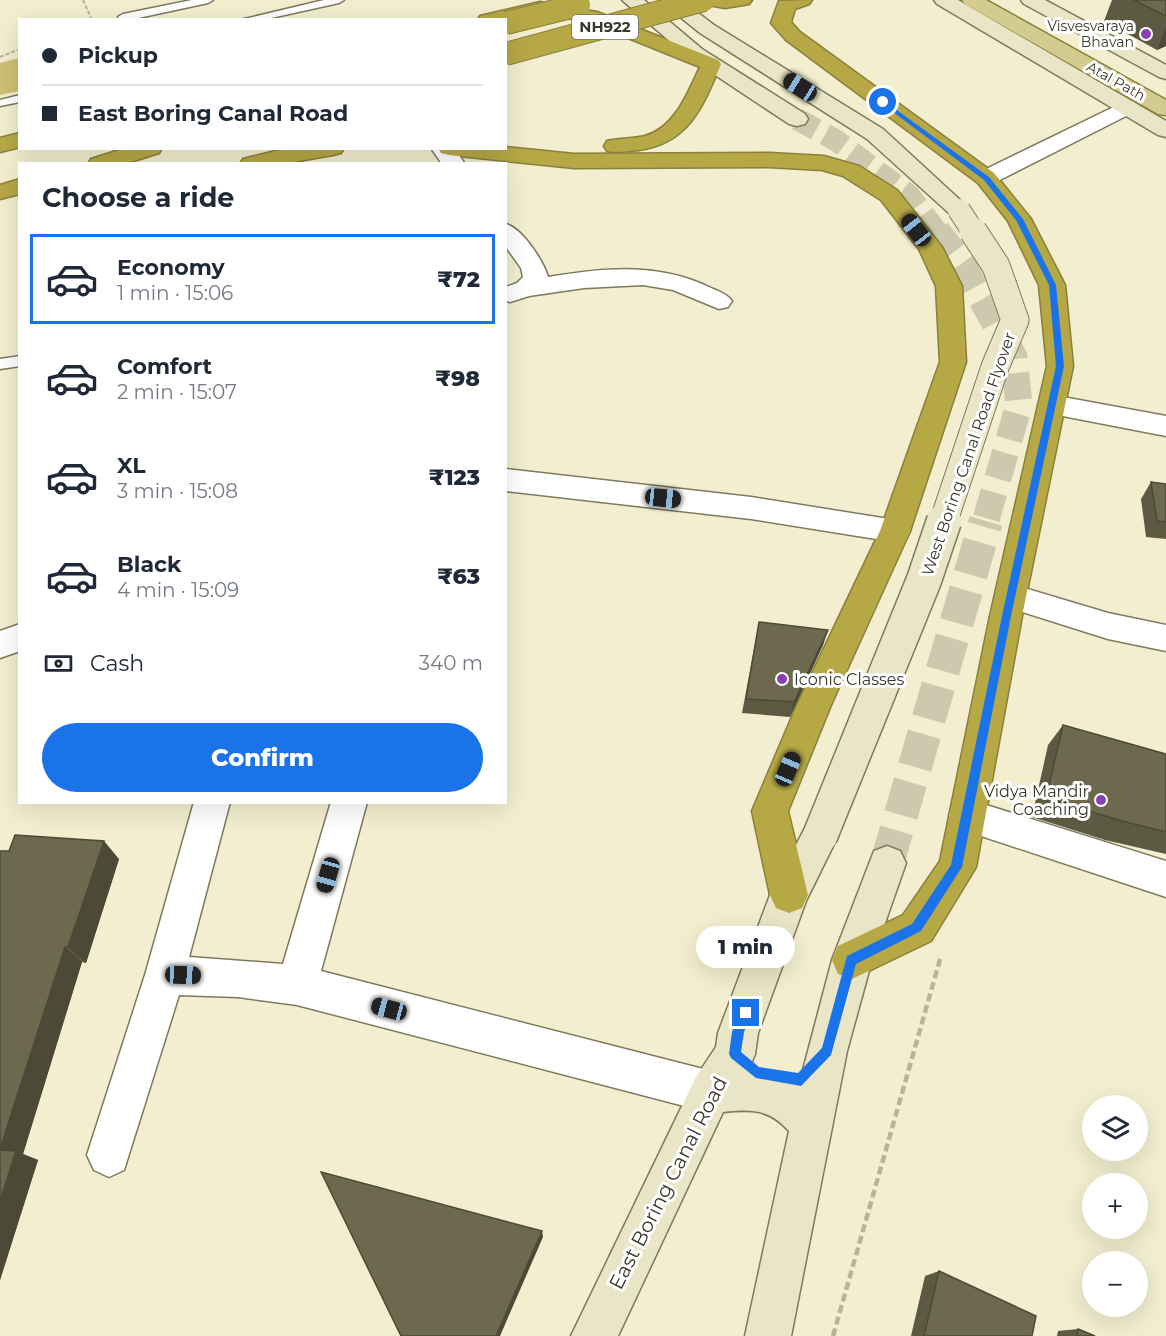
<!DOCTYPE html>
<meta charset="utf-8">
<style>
body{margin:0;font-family:Montserrat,sans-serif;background:#f2f2f3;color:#1f2937;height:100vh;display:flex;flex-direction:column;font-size:22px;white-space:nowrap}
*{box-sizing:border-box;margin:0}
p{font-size:20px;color:#747a83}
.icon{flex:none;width:33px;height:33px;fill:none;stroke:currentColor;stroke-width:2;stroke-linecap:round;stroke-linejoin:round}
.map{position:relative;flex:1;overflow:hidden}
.drawer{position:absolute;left:18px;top:162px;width:489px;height:642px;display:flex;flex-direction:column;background:#fff;border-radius:0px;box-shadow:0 6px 24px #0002}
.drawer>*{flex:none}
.banner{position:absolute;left:18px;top:18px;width:489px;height:132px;border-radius:0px;box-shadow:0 6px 24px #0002;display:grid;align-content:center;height:132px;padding:0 24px;background:#fff}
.controls{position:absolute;left:1082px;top:1095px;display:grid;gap:12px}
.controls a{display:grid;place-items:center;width:66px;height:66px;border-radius:50%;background:#fff;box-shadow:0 6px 24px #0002;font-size:30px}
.end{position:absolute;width:27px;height:27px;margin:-14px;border:8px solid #1a73e8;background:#fff;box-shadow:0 0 0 3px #fff}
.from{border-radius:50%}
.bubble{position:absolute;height:42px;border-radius:21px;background:#fff;box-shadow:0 6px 24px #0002;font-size:20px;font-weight:800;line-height:42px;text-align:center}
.car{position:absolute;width:18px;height:36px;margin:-18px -9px;border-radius:8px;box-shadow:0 0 4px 2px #0007;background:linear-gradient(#222 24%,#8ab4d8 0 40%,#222 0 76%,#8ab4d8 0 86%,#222 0)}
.banner b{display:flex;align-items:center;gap:21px;height:57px;font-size:22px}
.banner b+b{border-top:2px solid #e0e1e3}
.banner i{width:15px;height:15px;background:#1f2937}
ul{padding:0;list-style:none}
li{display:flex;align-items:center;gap:18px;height:90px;margin:0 12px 9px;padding:0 12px;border:3px solid transparent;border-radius:0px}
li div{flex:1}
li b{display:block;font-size:22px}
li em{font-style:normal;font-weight:800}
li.current{border-color:#1a73e8}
li>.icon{width:54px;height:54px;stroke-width:1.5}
h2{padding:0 24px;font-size:27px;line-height:72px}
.pay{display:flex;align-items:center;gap:15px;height:66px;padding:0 24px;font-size:22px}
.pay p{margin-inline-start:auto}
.cta{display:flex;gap:12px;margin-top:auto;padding:12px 24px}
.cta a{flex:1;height:69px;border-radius:36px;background:#1a73e8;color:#fff;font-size:24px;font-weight:800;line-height:69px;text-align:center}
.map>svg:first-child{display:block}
</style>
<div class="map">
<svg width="1166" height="1336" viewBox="0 0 1166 1336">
<rect width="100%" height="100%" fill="#f2eecf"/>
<polygon fill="#cdc172" points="19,58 19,91 0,95 0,63"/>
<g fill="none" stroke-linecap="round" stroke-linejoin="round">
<polyline stroke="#cdc9ae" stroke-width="22" stroke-dasharray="22 10" stroke-linecap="butt" points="797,119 837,141 909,195 938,233"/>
<polyline stroke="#cdc9ae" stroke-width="27" stroke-dasharray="27 14" stroke-linecap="butt" points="937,231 962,264 1014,357 1019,405 985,523"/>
<polyline stroke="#cdc9ae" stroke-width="34" stroke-dasharray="34 16" stroke-linecap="butt" points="887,863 986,521"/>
<g stroke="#7e7a5e" stroke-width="3">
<g id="lane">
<polygon points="192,0 213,0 208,3 129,20 118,20 118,17 123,14"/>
<polygon points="324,0 344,0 339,3 262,20 240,20"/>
<polygon points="20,95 20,102 0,106 0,100"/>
<polygon points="20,356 20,366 0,369 0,359"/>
</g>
</g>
<g stroke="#7e7a5e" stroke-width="3">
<g id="street">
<polygon points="1126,101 1134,102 1137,107 1134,112 994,183 986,185 978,183 975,178 978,173"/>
<polygon points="431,148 454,148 465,164 442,164"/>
<path d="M 506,224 C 522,228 544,262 548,277 C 603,268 657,262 709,287 C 717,291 726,293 732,301 L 728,307 L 719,309 L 673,290 L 643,285 L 584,288 L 529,296 L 510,302 L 506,301 L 506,287 L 517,283 L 523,277 L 521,268 L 506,247 Z"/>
<polygon points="1052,395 1166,416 1166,436 1042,412 1038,405 1042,398"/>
<polygon points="506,469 751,497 895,520 906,523 910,531 906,539 895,542 751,519 506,491"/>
<polygon points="1011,584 1108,613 1166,625 1166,651 1108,639 1000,605 995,596 1000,587"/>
<polygon points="20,624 20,651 0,658 0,631"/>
<polygon points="967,799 1166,861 1166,897 954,827 949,815 954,803"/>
<polygon points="194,802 230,802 189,957 283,964 331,802 367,802 321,971 711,1071 726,1077 732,1092 726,1107 711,1113 297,1005 238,997 179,995 124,1170 109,1177 94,1170 87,1155 145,975"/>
</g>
</g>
<g stroke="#7e7a5e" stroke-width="3">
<g id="secondary">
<polygon points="622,0 644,0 702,49 805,114 808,119 805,124 797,126 789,124 688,57"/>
<polygon points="659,0 681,0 714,25 883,129 971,210 967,215 959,217 951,215 867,139 700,33"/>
<polygon points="934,0 958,0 1166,121 1166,137 1158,135 937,4"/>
<polygon points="1021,0 1045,0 1166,65 1166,79 1159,77 1024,4"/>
<path d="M 820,819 L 833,824 L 838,836 L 806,901 L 758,1033 L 755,1054 L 749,1069 L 768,1071 L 799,1085 L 832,960 L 874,851 L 887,846 L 900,851 L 906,863 L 872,960 L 847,1051 L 791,1336 L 745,1336 L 789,1131 C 769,1109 752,1109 723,1112 L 618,1336 L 571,1336 L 696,1077 L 716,1047 L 718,1033 L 770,895 L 807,824 Z"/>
</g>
</g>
<g stroke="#8a803c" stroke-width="3">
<polygon id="primary" points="962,0 986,0 1166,100 1166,115 1158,114 965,4"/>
</g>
<g stroke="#8a803c" stroke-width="3">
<g id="highway">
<polygon points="700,0 752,0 749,4 725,8 703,4"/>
<polygon points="812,0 809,4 795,9 791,22 800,32 994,173 1031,219 1065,285 1073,366 1022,616 976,867 931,941 852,979 838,974 832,960 838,946 903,915 940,861 990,616 1047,366 1039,285 1008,221 978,183 786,40 771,23 779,1"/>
<path d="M 540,2 L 597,12 L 718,60 L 721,64 C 703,105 690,143 639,150 C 629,151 618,153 607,151 L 604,146 L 607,141 C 620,138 633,139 645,136 C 675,128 688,92 700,67 L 586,21 L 540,14 L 506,22 L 506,20 L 478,20 L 480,16 Z"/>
<polygon points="20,133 20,147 0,152 0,138"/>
<polygon points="506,147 574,154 769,153 824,156 859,166 897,190 942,247 962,286 966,362 910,531 831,705 788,811 808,895 802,908 789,913 776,908 770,895 752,811 797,705 880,531 940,362 936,286 919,249 881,200 843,176 822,170 769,167 574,168 449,155 441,153 438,148"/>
<polygon points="126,148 162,148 159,153 124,164 88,164 91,159"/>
<polygon points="288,148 344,148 341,153 333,155 281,164 240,164 243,159"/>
<polygon points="20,179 20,194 0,199 0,185"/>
</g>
</g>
<g stroke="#b7b49b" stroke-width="2" stroke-dasharray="4 2" stroke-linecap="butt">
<polyline points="83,0 91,18 87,20"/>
<polyline points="0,57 20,49"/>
</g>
<polyline stroke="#b7b49b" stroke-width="4.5" stroke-dasharray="8 4" stroke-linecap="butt" points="833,1336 941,956"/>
<use href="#lane" fill="#fff" fill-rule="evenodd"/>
<use href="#street" fill="#fff" fill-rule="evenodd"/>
<use href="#secondary" fill="#e9e5c7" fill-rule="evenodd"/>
<use href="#primary" fill="#d3cb8f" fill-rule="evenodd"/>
<use href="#highway" fill="#b6a845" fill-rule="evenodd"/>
<g stroke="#7e7a5e" stroke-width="24" stroke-linecap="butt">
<polyline id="secondary-bridge-far2" points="959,210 974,233"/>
</g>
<g stroke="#7e7a5e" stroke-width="29" stroke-linecap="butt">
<polyline id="secondary-bridge-far1" points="943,523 995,367 1015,320 996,266 973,231"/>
</g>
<g stroke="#7e7a5e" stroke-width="37" stroke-linecap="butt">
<polyline id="secondary-bridge" points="820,836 924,580 944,521"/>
</g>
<g stroke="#8a803c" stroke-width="24" stroke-linecap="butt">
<g id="highway-bridge">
<polyline points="506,23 579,5"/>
<polyline points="506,54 704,0"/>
</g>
</g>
<use href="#secondary-bridge-far2" stroke="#e9e5c7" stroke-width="22"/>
<use href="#secondary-bridge-far1" stroke="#e9e5c7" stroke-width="27"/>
<use href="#secondary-bridge" stroke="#e9e5c7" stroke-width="34"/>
<use href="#highway-bridge" stroke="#b6a845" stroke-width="22"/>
</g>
<g fill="#5d5a43">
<polygon points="1112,0 1166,0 1166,46 1157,50 1104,21"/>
<polygon points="1151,482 1166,484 1166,539 1146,537 1141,499"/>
<polygon points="759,622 828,630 823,645 790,717 742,713"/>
<polygon points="1063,725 1166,754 1166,854 1105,840 1032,817 1048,745"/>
<polygon points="0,851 119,859 86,963 82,962 23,1154 38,1160 0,1280"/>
<polygon points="939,1271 1032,1336 911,1336 925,1276"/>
<polygon points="1078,1329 1095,1336 1057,1336 1058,1331"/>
</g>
<g fill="#4c4a37">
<polygon points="1166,27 1166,46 1157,50"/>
<polygon points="828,630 823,645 790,717 794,702"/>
<polygon points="104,841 119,859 86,963 68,947"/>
<polygon points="65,947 82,962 23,1154 38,1160 0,1280 0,1149"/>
<polygon points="542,1231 543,1237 500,1336 496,1336"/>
</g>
<g fill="#6c694e" stroke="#4c4a37" stroke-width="1.5">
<polygon points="1134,0 1166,0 1166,16"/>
<polygon points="1151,482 1166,484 1166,522 1157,521"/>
<polygon points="759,622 828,630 794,702 746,699"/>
<polygon points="1063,725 1166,754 1166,832 1122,821 1046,798"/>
<polygon points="15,835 104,841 68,947 65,947 0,1149 0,851 9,851"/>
<polygon points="0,1150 16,1151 0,1201"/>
<polygon points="321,1172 542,1231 496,1336 401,1336"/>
<polygon points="939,1271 1036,1316 1032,1336 924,1336"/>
<polygon points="1078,1329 1095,1336 1077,1336"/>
</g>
<polygon fill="#1a73e8" points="883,100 989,177 1023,219 1056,285 1064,366 1011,616 962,867 921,931 856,964 831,1055 801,1086 756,1078 731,1058 729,1054 732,1032 741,1009 750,1009 752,1013 744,1032 741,1052 759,1067 798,1073 822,1048 847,956 912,924 951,865 1002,616 1056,366 1049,285 1016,220 984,180 881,103"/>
<g fill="#8a40b3" stroke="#fff" stroke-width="2">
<circle cx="1146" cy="34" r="6"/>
<circle cx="782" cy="679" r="6"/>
<circle cx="1101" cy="800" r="6"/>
</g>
<g text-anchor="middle" stroke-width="6" stroke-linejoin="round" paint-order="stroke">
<g font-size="14" fill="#39372b" stroke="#fff" text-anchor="end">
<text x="1134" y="31">Visvesvaraya<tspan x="1134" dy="16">Bhavan</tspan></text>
</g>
<g font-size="14" fill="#39372b" stroke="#fff">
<text transform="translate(1116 81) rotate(29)" y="5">Atal Path</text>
</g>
<rect fill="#fff" stroke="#74736b" stroke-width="1.5" x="572" y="15" width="66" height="24" rx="4.5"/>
<g font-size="15" font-weight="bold" fill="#39372b">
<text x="605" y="32">NH922</text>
</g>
<g font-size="16" fill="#39372b" stroke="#fff">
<text transform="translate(968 454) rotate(-71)" y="6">West Boring Canal Road Flyover</text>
</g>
<g font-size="16" fill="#39372b" stroke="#fff" text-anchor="start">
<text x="794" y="685">Iconic Classes</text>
<text x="1089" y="797" text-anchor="end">Vidya Mandir<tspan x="1089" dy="18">Coaching</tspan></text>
</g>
<g font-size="20" fill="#39372b" stroke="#fff">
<text transform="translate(668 1183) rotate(-63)" y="7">East Boring Canal Road</text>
</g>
</g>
</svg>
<div class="controls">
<a><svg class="icon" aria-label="layers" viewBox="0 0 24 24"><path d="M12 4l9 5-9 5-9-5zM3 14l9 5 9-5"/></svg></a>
<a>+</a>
<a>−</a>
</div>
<i class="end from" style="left:883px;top:102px"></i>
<i class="end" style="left:746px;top:1013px"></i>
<div class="bubble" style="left:696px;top:926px;width:99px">1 min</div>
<i class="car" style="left:800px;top:87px;rotate:302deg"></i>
<i class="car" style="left:916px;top:230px;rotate:322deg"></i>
<i class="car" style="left:663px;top:498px;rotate:96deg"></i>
<i class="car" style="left:788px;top:769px;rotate:23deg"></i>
<i class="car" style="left:328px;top:875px;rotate:196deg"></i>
<i class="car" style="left:183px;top:975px;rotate:92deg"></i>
<i class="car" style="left:389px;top:1009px;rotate:285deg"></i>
<div class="banner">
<b><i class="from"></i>Pickup</b>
<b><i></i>East Boring Canal Road</b>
</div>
<section class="drawer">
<h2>Choose a ride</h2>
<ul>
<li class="current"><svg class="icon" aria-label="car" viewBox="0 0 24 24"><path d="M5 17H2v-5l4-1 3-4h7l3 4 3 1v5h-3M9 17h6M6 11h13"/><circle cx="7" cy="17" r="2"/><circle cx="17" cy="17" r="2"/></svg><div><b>Economy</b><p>1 min · 15:06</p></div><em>₹72</em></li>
<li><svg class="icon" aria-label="car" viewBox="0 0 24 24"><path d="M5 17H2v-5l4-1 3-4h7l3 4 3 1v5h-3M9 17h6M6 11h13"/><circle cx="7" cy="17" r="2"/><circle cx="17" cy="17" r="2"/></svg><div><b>Comfort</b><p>2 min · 15:07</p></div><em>₹98</em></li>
<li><svg class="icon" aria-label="car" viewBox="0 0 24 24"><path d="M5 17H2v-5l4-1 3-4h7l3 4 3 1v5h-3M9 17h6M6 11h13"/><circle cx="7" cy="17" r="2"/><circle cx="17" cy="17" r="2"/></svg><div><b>XL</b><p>3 min · 15:08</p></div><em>₹123</em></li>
<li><svg class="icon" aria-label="car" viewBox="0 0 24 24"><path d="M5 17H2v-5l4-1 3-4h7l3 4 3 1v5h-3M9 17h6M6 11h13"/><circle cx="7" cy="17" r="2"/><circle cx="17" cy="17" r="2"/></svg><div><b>Black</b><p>4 min · 15:09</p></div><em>₹63</em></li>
</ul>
<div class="pay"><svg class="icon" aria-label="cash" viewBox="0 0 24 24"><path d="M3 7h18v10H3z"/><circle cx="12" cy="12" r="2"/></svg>Cash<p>340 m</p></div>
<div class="cta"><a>Confirm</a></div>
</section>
</div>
